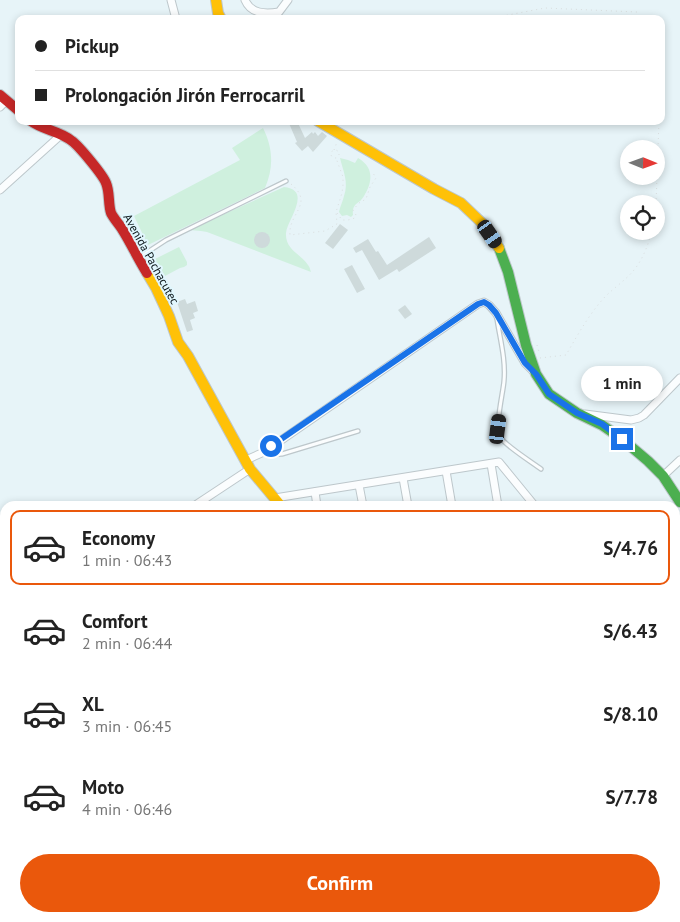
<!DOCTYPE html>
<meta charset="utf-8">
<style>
body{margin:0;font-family:"PT Sans",sans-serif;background:#f2f2f2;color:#222;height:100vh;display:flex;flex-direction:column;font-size:19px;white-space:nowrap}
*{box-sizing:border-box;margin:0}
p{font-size:16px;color:#767676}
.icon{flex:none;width:28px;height:28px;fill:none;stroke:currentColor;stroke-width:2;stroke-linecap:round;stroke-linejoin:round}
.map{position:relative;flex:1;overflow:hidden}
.details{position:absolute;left:0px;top:501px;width:680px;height:421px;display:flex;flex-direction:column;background:#fff;border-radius:15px 15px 0 0;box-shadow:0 2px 8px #0003}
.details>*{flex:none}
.hud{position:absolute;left:15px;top:15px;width:650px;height:110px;border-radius:10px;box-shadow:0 2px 8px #0003;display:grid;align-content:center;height:110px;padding:0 20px;background:#fff}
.needle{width:32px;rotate:91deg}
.buttons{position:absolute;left:620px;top:140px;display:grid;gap:10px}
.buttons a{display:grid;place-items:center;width:45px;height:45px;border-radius:50%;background:#fff;box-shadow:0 2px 8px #0003;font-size:25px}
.end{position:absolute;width:22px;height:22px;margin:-11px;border:6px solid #1a73e8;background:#fff;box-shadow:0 0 0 2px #fff}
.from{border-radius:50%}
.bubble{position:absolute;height:35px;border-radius:18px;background:#fff;box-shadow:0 2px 8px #0003;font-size:16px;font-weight:800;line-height:35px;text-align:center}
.car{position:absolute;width:15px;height:30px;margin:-15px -8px;border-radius:6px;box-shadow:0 0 4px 1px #0007;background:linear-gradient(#222 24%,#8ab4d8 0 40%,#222 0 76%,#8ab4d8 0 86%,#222 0)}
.hud b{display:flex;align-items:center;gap:18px;height:48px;font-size:19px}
.hud b+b{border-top:1px solid #e0e0e0}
.hud i{width:12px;height:12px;background:#222}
ul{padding:9px 0 0;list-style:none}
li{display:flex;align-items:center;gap:15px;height:75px;margin:0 10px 8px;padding:0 10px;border:2px solid transparent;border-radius:10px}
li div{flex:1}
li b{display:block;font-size:19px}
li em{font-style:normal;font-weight:800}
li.current{border-color:#ea580c}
li>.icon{width:45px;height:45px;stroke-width:1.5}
.button{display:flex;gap:10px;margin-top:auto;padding:10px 20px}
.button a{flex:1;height:58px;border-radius:30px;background:#ea580c;color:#fff;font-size:20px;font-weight:800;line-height:58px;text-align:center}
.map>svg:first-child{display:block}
</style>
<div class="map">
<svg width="680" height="922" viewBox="0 0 680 922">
<rect width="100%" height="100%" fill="#e7f4f8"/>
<g fill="#cff0de">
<path d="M 263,128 C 273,148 274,167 265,188 L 148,245 L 134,216 L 240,160 L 232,148 Z"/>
<path d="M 340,158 L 348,160 L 355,163 L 358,158 C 374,167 373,182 364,196 C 359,205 352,202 353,215 L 351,217 L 347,215 L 342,216 L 339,212 C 340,206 343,201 344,196 C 349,182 343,171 340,158 Z"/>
<path d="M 284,187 C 313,190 287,220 286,233 C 285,250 300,253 308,265 C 310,267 310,270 311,272 L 207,232 L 201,231 L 189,230 Z"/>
<polygon points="179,247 187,262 187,265 184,267 180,268 165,276 158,264 153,260"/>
</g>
<g fill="#cedadb">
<polygon points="288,121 297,121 305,138 312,132 313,134 315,132 318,136 322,132 327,136 313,152 308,146 302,151 295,143 297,142"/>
<polygon points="340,224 348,230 333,249 325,243"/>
<circle cx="262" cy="240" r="8"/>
<polygon points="429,237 436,248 399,272 397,269 379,280 362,250 356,253 353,248 368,239 376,252 378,251 387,265"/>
<polygon points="352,265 365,289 357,293 344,269"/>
<polygon points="185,299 187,304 195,301 198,311 193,313 195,318 190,320 193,330 187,332 177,302"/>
<polygon points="405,305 412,314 405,319 398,310"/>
</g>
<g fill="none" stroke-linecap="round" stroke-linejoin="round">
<g stroke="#bdc7cb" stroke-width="5.5">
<g id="lane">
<polyline points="140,257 166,240 286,181"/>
<path d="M 497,319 C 500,339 506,360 504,381 C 503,394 494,428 501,438 C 506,446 533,463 541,469"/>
<polyline points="264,452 269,455 282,454 358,431"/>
<polyline points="0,720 5,726"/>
</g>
</g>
<g stroke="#bdc7cb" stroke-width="9">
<g id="street">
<polyline points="171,0 176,19"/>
<path d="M 245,0 C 251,14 265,14 279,12 L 288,0"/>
<polyline points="0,107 6,101"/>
<polyline points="0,190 62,134"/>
<polyline points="585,414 631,420 639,418 644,415 680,378"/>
<polyline points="246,460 264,452 478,304 484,302 489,305 496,313 525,363 534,372"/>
<polyline points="491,464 498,506"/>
<polyline points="446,471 452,506"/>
<polyline points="663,476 680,460"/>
<polyline points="403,478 408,506"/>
<polyline points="359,485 363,506"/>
<polyline points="315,492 317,506"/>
<polyline points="275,498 499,462 535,506"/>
<polyline points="194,506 250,469"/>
<polyline points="0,639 5,636"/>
<polyline points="0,762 5,767"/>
<polyline points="0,916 12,922"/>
<polyline points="122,918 129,922"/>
<polyline points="501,918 505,922"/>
<polyline points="552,922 557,918"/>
</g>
</g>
<g stroke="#bdc7cb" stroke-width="12">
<g id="fast">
<polyline points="499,248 508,272 526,345 536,374 549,394 577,413 602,425 622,439 648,461 663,476 680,502"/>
<polyline points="575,918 584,922"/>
</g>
</g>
<g stroke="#bdc7cb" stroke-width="12">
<g id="slow">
<polyline points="216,0 218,13 221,19"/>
<polyline points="318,121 434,189 461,203 482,223 499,248"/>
<polyline points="147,273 156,288 169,316 178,342 188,356 250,469 281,506"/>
</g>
</g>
<g stroke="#bdc7cb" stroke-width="12">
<g id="jam">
<polyline points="0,95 19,111"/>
<path d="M 31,121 C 43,130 60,131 72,141 C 79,146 103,175 106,183 C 110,192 108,204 111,213 C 114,219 119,224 122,229 C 131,243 138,259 147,273"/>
</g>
</g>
<g stroke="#dadedf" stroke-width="1" stroke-dasharray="1 4" stroke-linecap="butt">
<polyline points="487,19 545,8 637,12 640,19"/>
<path d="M 661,55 C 665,68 663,79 661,92"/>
<polyline points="334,150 337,142"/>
<circle cx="335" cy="154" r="4"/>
<path d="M 291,184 C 315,204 288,213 290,235 L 325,231 L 337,224 L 336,212 L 342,193 L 343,185 L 343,177 L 336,158"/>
<polyline points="656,204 659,121"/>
<polyline points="337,213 342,220 348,220 355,218 356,215 353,210 359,203 366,199 370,187 376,178 373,173"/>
<polyline points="537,345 539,352"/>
<path d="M 540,358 L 566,355 C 577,336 588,316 603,299 C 612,289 625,281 634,270 C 643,259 648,245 652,231"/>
</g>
<use href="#lane" stroke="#fbfdfe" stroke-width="3"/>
<use href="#street" stroke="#fbfdfe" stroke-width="7"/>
<use href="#fast" stroke="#4caf50" stroke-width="10"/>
<use href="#slow" stroke="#ffc107" stroke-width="10"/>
<use href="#jam" stroke="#c62828" stroke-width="10"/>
</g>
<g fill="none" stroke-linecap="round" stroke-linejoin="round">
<polyline stroke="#1a73e8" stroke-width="6" points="271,446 478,304 484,302 489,305 496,313 525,363 536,374 549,394 577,413 602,424 622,439"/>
</g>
<g text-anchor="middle" stroke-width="4" stroke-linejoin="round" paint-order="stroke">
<g font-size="12" fill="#0d171a" stroke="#e1f7fe">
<text transform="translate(151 259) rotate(61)" y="4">Avenida Pachacutec</text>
</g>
</g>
</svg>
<div class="buttons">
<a><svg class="needle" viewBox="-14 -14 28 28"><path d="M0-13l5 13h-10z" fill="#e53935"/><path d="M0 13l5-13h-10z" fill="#767676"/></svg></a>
<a><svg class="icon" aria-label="locate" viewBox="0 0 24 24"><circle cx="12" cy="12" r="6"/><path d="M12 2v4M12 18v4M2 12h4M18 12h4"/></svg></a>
</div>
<i class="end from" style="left:271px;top:446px"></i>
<i class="end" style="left:622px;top:439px"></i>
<div class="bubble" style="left:581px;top:366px;width:82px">1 min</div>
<i class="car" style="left:490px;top:234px;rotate:145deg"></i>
<i class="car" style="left:498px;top:429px;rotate:7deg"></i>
<div class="hud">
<b><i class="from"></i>Pickup</b>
<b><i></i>Prolongación Jirón Ferrocarril</b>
</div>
<section class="details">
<ul>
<li class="current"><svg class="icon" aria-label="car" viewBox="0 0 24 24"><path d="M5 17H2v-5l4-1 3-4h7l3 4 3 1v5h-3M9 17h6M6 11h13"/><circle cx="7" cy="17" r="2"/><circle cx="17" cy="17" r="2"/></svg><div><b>Economy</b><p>1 min · 06:43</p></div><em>S/4.76</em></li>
<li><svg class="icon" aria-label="car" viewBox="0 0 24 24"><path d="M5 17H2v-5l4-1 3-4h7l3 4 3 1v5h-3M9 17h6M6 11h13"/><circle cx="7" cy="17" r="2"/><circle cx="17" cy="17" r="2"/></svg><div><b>Comfort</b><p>2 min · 06:44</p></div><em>S/6.43</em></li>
<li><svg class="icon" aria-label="car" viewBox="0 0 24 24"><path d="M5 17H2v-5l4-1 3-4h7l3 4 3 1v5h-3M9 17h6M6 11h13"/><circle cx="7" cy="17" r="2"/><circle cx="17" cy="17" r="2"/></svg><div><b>XL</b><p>3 min · 06:45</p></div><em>S/8.10</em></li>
<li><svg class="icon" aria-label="car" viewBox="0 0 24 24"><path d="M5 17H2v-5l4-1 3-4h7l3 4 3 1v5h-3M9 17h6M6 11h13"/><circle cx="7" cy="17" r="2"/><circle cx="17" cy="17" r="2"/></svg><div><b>Moto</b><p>4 min · 06:46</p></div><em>S/7.78</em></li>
</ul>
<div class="button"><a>Confirm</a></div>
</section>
</div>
